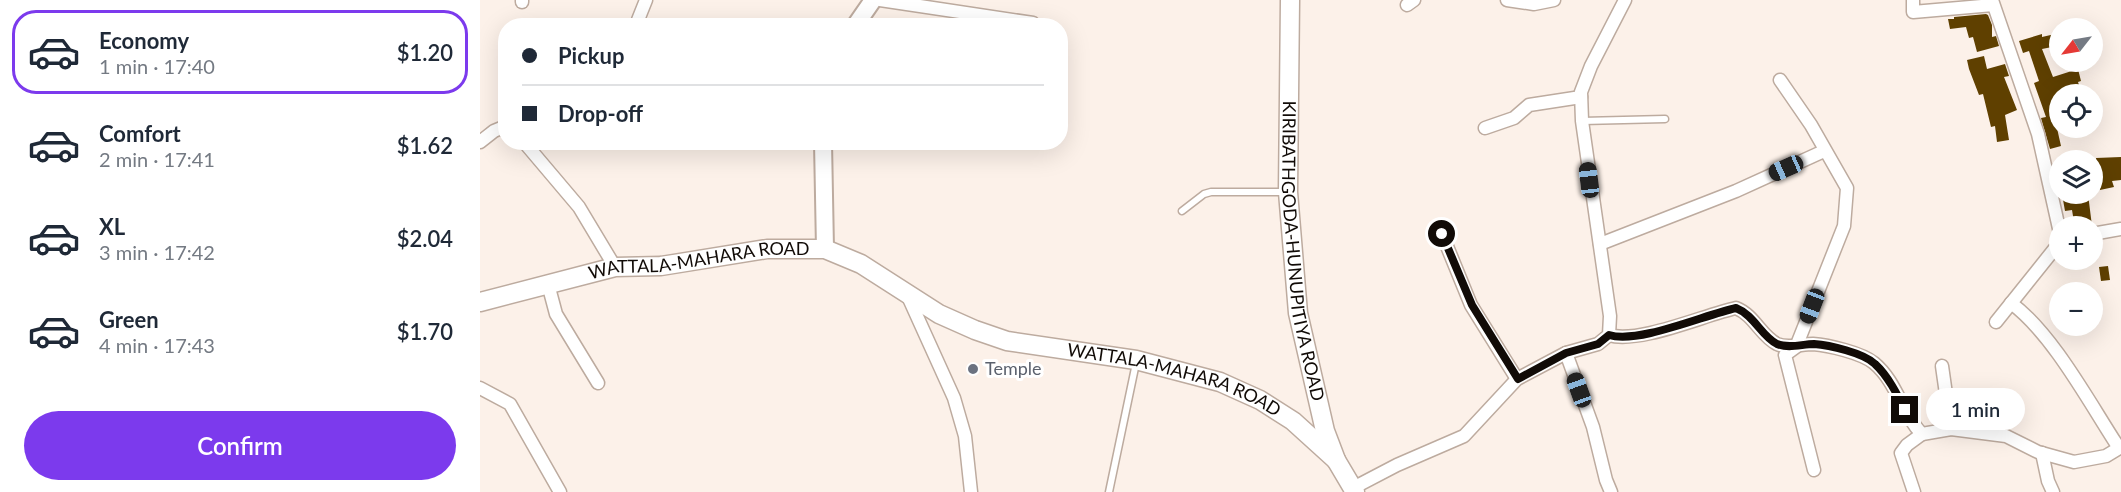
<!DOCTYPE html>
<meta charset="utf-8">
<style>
body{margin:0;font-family:Lato,sans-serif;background:#f6f6f7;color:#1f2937;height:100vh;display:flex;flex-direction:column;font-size:22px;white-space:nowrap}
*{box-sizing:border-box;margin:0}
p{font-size:20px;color:#747a83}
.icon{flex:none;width:33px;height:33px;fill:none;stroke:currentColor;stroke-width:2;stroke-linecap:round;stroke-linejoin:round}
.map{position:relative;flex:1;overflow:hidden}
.panel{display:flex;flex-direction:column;background:#fff;width:480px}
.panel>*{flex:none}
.hud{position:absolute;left:18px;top:18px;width:570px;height:132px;border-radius:24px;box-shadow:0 6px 24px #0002;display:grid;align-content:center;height:132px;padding:0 24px;background:#fff}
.needle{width:39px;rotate:239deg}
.fabs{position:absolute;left:1569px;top:18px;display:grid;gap:12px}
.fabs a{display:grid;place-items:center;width:54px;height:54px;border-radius:50%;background:#fff;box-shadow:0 6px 24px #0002;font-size:30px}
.end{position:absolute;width:27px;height:27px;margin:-14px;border:8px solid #110b07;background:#fff;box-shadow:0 0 0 3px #fff}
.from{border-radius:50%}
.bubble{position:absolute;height:42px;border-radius:21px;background:#fff;box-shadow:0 6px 24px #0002;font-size:20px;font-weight:600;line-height:42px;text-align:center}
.car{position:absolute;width:18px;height:36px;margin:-18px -9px;border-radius:8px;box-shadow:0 0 4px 2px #0007;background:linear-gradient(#222 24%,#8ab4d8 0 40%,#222 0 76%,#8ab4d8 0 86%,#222 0)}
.hud b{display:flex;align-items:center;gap:21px;height:57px;font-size:22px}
.hud b+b{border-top:2px solid #e0e1e3}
.hud i{width:15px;height:15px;background:#1f2937}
ul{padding:10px 0 0;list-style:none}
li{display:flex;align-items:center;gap:18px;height:84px;margin:0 12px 9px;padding:0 12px;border:3px solid transparent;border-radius:24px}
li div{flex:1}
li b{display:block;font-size:22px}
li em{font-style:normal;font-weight:600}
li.current{border-color:#7c3aed}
li>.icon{width:54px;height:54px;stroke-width:1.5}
.action{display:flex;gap:12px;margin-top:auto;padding:12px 24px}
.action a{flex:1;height:69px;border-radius:36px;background:#7c3aed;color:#fff;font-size:24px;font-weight:600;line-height:69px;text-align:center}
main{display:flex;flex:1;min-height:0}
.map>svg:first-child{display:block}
</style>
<main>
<section class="panel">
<ul>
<li class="current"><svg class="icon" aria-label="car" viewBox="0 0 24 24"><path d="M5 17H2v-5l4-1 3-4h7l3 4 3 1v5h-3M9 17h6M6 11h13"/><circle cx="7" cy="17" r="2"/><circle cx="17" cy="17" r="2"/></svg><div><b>Economy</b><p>1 min · 17:40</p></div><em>$1.20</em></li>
<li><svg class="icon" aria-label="car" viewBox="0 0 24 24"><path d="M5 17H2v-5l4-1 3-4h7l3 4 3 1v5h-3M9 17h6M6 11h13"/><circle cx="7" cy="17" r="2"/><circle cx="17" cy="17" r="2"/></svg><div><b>Comfort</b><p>2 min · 17:41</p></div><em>$1.62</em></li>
<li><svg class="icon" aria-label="car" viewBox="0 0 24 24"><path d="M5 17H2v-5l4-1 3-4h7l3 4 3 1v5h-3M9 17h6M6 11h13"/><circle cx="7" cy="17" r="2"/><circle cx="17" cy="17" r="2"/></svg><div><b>XL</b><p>3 min · 17:42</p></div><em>$2.04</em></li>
<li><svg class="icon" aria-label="car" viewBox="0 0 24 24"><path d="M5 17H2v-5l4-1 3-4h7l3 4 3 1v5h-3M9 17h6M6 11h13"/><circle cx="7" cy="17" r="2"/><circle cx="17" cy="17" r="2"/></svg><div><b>Green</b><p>4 min · 17:43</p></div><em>$1.70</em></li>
</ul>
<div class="action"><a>Confirm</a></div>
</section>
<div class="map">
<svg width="1641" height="492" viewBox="0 0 1641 492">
<rect width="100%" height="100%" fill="#fcf1e9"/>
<g fill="#5f4000">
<polygon points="1506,14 1508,15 1512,25 1512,37 1516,36 1519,46 1497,52 1493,37 1489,38 1486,27 1470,29 1468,19 1474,19 1474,17"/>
<polygon points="1562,34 1562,37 1575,34 1577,46 1562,49 1573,77 1598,69 1601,81 1598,82 1602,94 1580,94 1580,104 1572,106 1581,146 1570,149 1561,118 1566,117 1554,83 1559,81 1549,51 1543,53 1539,41"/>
<polygon points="1504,56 1507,69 1525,64 1529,76 1524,77 1537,110 1525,115 1529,140 1517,142 1515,126 1511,127 1503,94 1499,95 1489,69 1487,60"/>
<polygon points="1641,157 1641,180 1632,181 1634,187 1620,190 1616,158"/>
<polygon points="1582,194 1608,194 1612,226 1598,226 1597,221 1594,222 1592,210 1585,211"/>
<polygon points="1628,266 1630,280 1621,281 1619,267"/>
</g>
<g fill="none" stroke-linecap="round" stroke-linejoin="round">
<g stroke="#bdab9f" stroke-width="9">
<g id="lane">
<polyline points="1102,121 1185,119"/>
<polyline points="702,211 724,194 731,192 806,192"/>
<polyline points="629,492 656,363"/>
</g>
</g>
<g stroke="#bdab9f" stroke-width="15">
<g id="street">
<polyline points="42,0 42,2"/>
<polyline points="400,0 553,23"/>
<polyline points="1027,0 1054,4 1074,0"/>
<polyline points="1433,0 1433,12 1513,5"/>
<polyline points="1512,0 1558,134 1580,233"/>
<polyline points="927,5 934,0"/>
<polyline points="158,20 166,0"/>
<polyline points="1300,80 1331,125 1367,188 1364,226 1316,347 1305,355 1334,470"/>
<polyline points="1005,128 1034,118 1049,105 1101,97"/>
<polyline points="0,142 14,131 26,126"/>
<polyline points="44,142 99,207 135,267"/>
<polyline points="962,234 991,305 1037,379"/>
<polyline points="1612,234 1641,229"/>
<polyline points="1120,244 1256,191 1344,151"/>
<polyline points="68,284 76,314 118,383"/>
<polyline points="426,292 474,398 485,436 491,492"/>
<path d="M 1531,303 C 1573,334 1610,404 1639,448"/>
<polyline points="1516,322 1580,242"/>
<path d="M 1129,335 C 1159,344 1224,315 1256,308 C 1274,315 1281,336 1297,344 C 1308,349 1321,344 1333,344 C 1348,345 1382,353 1394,363 C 1417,382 1422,414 1442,434 L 1471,429 L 1526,436 L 1558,452 L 1594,462 L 1626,456 L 1641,447"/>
<polyline points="1086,353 1113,427 1126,480 1131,492"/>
<polyline points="1462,366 1471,429"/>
<polyline points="0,388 30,404 80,492"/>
<polyline points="1562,453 1568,481 1573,492"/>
<polyline points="873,488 917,465 984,436 1037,379 1086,353 1118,344 1129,335 1130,316 1102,121 1101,92 1111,66 1145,0"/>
<polyline points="1434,492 1421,453 1427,445 1442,434"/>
</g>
</g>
<g stroke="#bdab9f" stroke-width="20">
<g id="secondary">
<polyline points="375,26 393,0"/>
<polyline points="343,142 345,249"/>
</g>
</g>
<g stroke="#bdab9f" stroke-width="21">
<g id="primary">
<path id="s1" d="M 810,0 L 808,192 L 818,313 L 845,431 L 856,460 L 875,492"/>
<path id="s2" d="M 0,302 L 135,267 L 181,266 L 287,249 L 345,249 L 381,264 L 459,314 L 495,330 L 527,341 L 656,360 L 740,382 L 780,400 L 813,421 L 856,460"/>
</g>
</g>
<use href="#lane" stroke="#fff" stroke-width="6"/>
<use href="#street" stroke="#fff" stroke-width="12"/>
<use href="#secondary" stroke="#fff" stroke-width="16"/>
<use href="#primary" stroke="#fff" stroke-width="18"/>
</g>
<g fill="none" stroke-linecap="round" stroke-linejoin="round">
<path stroke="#110b07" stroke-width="8" d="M 962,234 L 992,305 L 1038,379 L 1086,353 L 1118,344 L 1129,335 C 1159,344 1224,315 1256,308 C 1274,315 1282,337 1297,344 C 1309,349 1322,344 1334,344 C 1349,345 1384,353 1395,364 C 1408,376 1417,394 1425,410"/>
</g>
<circle fill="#6b7280" stroke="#fff" stroke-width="2" cx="493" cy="369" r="6"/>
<g text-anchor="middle" stroke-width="6" stroke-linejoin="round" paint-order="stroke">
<g font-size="18" fill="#110b07" stroke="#fff">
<text dy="6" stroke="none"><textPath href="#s1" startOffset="252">KIRIBATHGODA-HUNUPITIYA ROAD</textPath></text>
<text dy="6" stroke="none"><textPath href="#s2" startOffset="224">WATTALA-MAHARA ROAD</textPath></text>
<text dy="6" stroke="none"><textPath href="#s2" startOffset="728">WATTALA-MAHARA ROAD</textPath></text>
</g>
<g font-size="18" fill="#5b616d" stroke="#fff" text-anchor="start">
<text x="505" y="375">Temple</text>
</g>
</g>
</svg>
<div class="fabs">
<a><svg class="needle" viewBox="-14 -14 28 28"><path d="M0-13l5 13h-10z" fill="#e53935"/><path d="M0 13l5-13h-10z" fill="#747a83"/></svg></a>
<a><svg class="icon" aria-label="locate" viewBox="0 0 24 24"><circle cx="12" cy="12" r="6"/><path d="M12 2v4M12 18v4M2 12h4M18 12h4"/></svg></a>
<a><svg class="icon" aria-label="layers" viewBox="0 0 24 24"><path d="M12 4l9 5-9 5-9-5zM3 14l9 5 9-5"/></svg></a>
<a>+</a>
<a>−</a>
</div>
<i class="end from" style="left:962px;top:234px"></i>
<i class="end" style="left:1425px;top:410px"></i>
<div class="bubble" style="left:1446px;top:388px;width:99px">1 min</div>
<i class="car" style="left:1306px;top:168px;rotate:246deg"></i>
<i class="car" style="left:1109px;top:180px;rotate:353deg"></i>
<i class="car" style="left:1332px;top:306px;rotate:201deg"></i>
<i class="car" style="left:1099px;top:390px;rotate:340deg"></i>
<div class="hud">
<b><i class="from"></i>Pickup</b>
<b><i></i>Drop-off</b>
</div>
</div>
</main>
